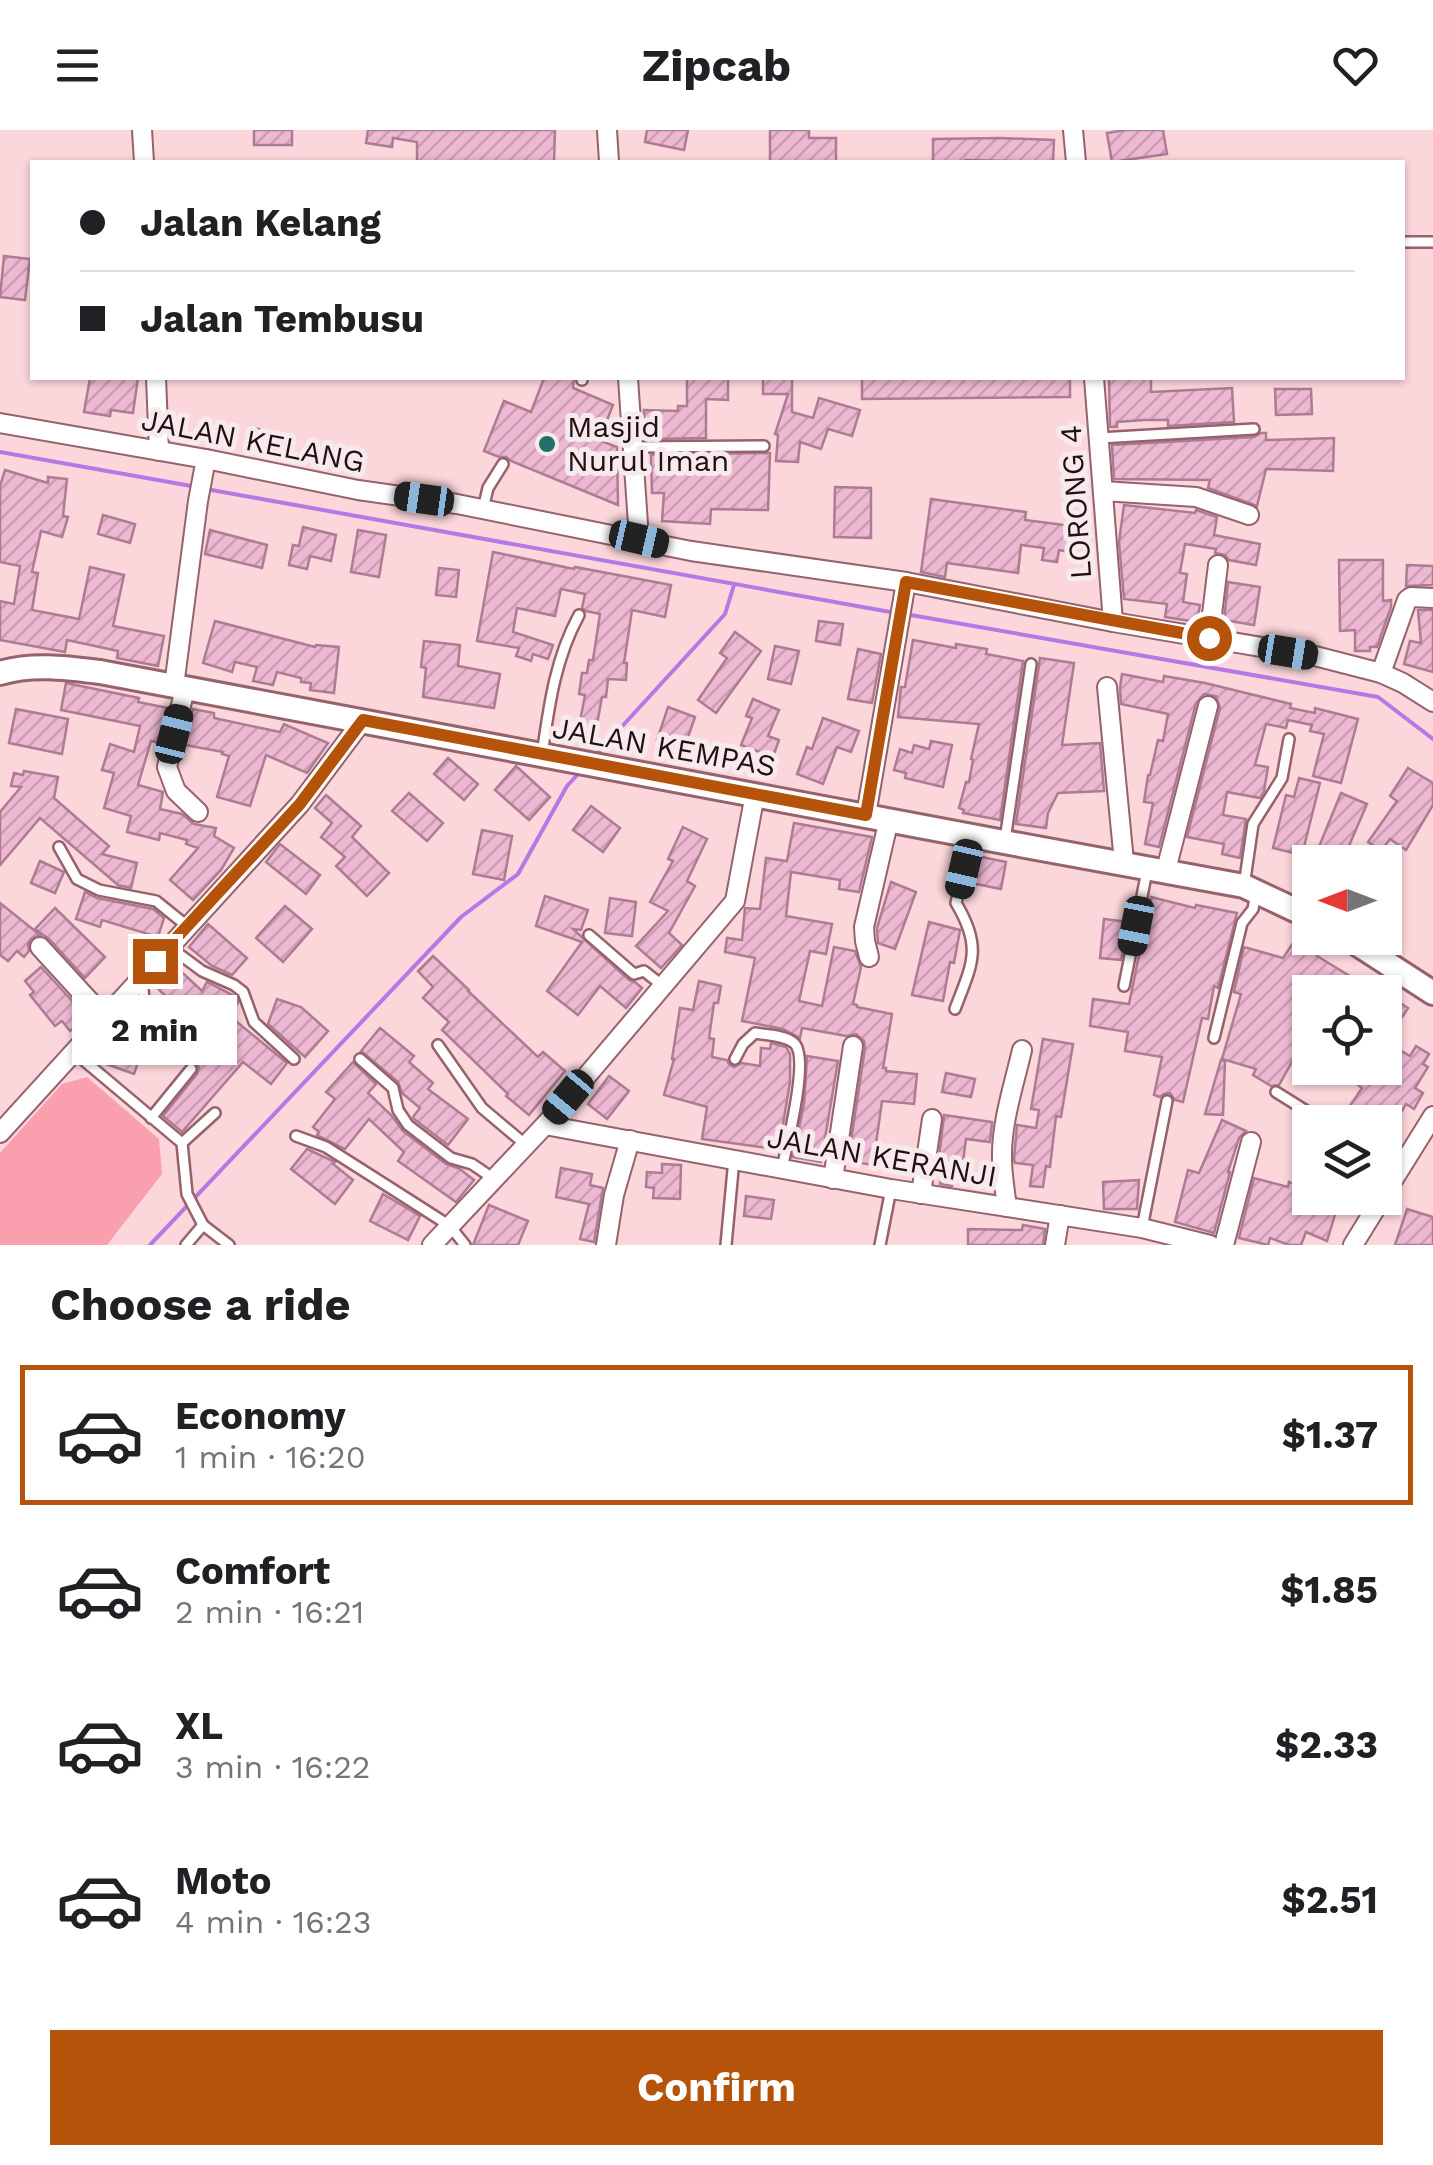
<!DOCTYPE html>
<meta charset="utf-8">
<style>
body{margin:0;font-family:"Work Sans",sans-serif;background:#f2f2f2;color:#202124;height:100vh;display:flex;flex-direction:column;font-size:38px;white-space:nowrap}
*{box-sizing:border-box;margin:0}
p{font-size:32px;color:#757577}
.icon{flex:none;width:55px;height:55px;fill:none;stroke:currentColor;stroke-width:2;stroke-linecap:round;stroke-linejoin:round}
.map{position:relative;height:1115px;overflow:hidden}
.panel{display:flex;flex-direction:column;background:#fff;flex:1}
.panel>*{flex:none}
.top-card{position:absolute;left:30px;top:30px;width:1375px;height:220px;border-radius:0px;box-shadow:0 2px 8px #0004;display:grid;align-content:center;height:220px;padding:0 50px;background:#fff}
.needle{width:65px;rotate:270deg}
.buttons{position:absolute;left:1292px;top:715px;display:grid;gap:20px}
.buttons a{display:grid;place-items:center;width:110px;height:110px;border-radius:0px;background:#fff;box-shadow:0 2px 8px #0004;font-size:50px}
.end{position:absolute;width:45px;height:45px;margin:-22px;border:12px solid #b45309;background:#fff;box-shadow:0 0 0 5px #fff}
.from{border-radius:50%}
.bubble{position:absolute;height:70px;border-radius:0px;background:#fff;box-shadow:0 2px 8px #0004;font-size:32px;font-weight:700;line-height:70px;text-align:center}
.car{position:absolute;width:30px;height:60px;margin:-30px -15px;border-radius:12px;box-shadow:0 0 8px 2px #0007;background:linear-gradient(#222 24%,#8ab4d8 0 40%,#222 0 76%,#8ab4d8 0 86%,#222 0)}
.top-card b{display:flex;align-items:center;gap:35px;height:95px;font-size:38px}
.top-card b+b{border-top:2px solid #e0e0e0}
.top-card i{width:25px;height:25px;background:#202124}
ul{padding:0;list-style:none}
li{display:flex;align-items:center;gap:30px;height:140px;margin:0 20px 15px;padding:0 30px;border:5px solid transparent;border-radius:0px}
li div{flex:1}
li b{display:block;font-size:38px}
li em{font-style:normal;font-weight:700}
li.active{border-color:#b45309}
li>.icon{width:90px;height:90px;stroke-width:1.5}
h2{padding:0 50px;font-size:45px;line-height:120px}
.action{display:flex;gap:20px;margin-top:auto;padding:20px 50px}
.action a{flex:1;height:115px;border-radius:0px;background:#b45309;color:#fff;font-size:40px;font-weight:700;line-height:115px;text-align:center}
header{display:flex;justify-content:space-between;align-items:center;height:130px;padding:0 50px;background:#fff;font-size:45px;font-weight:700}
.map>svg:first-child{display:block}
</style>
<header><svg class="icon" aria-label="menu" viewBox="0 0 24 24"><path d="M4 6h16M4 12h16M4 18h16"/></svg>Zipcab<svg class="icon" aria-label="heart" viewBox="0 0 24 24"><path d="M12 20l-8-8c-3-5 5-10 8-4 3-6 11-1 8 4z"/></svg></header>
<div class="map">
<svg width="1433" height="1115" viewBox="0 0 1433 1115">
<defs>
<pattern id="building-hatch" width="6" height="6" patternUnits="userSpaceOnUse" patternTransform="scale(2.5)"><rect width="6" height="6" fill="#edb8d1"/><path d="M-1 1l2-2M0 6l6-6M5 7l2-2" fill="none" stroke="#cb9db3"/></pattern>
</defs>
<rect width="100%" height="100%" fill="#fbd6db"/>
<polygon fill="#fa9fae" points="87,947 159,1009 162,1044 107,1115 0,1115 0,1023 62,954"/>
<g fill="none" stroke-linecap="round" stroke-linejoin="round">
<g stroke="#b678e5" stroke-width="4">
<polyline points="0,322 197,357"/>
<polyline points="206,359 896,483"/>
<polyline points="905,484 1378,567 1433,609"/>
<polyline points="594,627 725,484 734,455"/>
<polyline points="150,1115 461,787 518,744 567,656 580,642"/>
</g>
</g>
<g fill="url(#building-hatch)" stroke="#ad7b93" stroke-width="2.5">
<rect x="254" y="0" width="38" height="15"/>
<polygon points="368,0 555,0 554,32 417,32 417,12 393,8 392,17 366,13"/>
<polygon points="647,0 688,0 684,20 645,12"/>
<polygon points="770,0 809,0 809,8 836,8 836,32 770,32"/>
<polygon points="1125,0 1163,0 1167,24 1112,32 1107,3"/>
<polygon points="1001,8 1054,10 1053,32 965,30 965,32 933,32 933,9"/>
<polygon points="4,126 30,129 25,170 0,167"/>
<polygon points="90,248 138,248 133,283 111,280 110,286 84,282"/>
<polygon points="544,248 574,248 573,258 613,275 599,310 617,317 618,375 511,331 506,327 499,327 484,321 504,271 531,282"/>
<polygon points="687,248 728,248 728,270 706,269 706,308 651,309 651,304 644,304 644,280 678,281 678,276 687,276"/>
<polygon points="763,248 792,248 792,282 813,288 819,268 860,280 852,306 828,299 821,319 800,312 798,332 776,331 778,305 775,304 788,264 763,264"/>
<polygon points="862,248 1070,248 1070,267 862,269"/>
<polygon points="1109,248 1151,248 1151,262 1232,258 1234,292 1168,296 1168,290 1144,290 1117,292 1117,297 1110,297"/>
<polygon points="1275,259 1311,259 1312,284 1276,285"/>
<polygon points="251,297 273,303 267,325 245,319"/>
<polygon points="1261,303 1266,303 1266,310 1334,308 1333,341 1266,339 1257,376 1208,358 1210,350 1114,349 1112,315 1254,307"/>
<polygon points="770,323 768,380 711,379 710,394 662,391 664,363 652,363 651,325"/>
<polygon points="5,340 48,353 48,347 67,349 63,386 68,387 62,407 41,401 32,442 38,443 32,480 79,489 90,437 124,445 113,496 164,506 158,536 117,528 118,521 67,510 65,522 0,510 0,471 14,474 20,436 0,432 0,356"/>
<polygon points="835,357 871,358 871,408 834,407"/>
<polygon points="931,369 1026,382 1025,390 1072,396 1069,422 1059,420 1057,432 1042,430 1044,418 1021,415 1018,443 947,433 945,447 921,442"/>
<polygon points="1124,375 1195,383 1196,380 1217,387 1214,405 1260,414 1256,435 1229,430 1225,425 1215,423 1216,419 1185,414 1180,443 1187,444 1183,472 1200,475 1197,492 1165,487 1167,474 1124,469 1119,412"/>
<polygon points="103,385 135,394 130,413 98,404"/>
<polygon points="303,397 336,405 331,431 310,426 307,439 289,435 293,415 299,416"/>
<polygon points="210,400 267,415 262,438 205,424"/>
<polygon points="358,400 386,405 379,447 351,442"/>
<polygon points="493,422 574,439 575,437 671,455 665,487 632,480 624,533 627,533 626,550 608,549 606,567 602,567 595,605 578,602 585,565 579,564 582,543 587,543 589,530 593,530 600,484 586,481 582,478 585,464 561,459 555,486 517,478 513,502 553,515 548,529 533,524 531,531 516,526 519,518 477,511"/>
<polygon points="1339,430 1383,430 1383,471 1391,470 1391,477 1377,517 1370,517 1370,521 1355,521 1355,500 1340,501"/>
<polygon points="1407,435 1433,436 1433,455 1406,456"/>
<polygon points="439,438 459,440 456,467 436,465"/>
<polygon points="1228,452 1260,457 1254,495 1224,490"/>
<polygon points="1418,480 1433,480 1433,542 1404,534 1410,511 1421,513"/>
<polygon points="215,491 315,517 316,515 339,517 334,563 310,560 311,553 301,552 301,548 277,542 273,555 253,551 257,537 235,532 232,542 203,533"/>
<polygon points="819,491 843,494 840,515 816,511"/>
<polygon points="735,502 761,521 716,583 698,570 727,528 720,523"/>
<polygon points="913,510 956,518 956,514 987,519 986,524 1023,531 1000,690 963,683 964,680 959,678 966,652 969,652 973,630 971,629 979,594 898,587 901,557 905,557"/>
<polygon points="424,511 460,515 458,536 500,544 494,578 423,567 426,538 421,537"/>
<polygon points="775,516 799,521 791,554 768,549"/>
<polygon points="858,519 881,524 872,573 848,569"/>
<polygon points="1040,528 1074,533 1062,615 1100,613 1104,661 1058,663 1048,683 1046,698 1016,694"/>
<polygon points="1122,544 1163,552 1164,546 1205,553 1291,574 1290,578 1315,583 1315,578 1358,589 1341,653 1313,646 1324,604 1310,601 1312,595 1288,590 1286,598 1266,594 1255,635 1268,637 1264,661 1260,668 1227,662 1223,685 1246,689 1240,728 1222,724 1224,714 1187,707 1220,578 1216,566 1204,564 1196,573 1159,717 1145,714 1153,673 1144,672 1148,645 1150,645 1158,610 1163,611 1168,584 1121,574 1120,558"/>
<polygon points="66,553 139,568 138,572 168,578 160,613 151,611 138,655 163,662 160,679 182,684 194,694 216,698 214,706 234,718 221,740 193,770 170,750 198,718 186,714 187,710 160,703 159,710 127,702 131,686 104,678 114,643 102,640 110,614 134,622 140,596 61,580"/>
<polygon points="753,569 779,580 768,606 779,610 773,627 741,615 752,588 746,586"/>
<polygon points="668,577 695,587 684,619 657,610"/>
<polygon points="16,579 68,589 62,624 9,613"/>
<polygon points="193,579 214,583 214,588 280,602 284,594 328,613 307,643 266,625 250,676 217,667 229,626 222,624 223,622 185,615"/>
<polygon points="823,588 859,601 851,622 837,617 823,654 797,644 807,617 812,619"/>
<polygon points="931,611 952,615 943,657 905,648 906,643 894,640 900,619 912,623 914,615 929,619"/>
<polygon points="448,628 478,654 464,670 434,644"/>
<polygon points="516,636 550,667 529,690 495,660"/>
<polygon points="1408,638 1433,653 1433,675 1406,720 1390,709 1381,721 1368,712 1397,671 1390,666"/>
<polygon points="24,641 58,647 54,668 109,716 102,724 137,733 131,758 118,755 40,688 0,735 0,682 21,657 11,656 14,643 23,645"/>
<polygon points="1299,648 1320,653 1302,725 1273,718 1286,665 1294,667"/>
<polygon points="409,663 443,693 427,711 392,681"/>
<polygon points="1341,663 1367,674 1342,732 1337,732 1316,724"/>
<polygon points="326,665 361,696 352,707 389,743 367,766 336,736 345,727 321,707 332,693 315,678"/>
<polygon points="591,676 620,698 603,722 573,700"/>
<polygon points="794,693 872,707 859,762 839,759 840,750 791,742 786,786 832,794 826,824 810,821 799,871 822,876 834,817 855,821 861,837 853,874 857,875 857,877 892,884 883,938 886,938 886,941 917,944 914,974 882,971 873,1035 848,1031 865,918 864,911 856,904 846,906 802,898 800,908 783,899 742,891 755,828 725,822 727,808 742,810 745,778 760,779 766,728 787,731"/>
<polygon points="683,697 707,709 687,751 695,756 669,803 682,815 661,838 636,816 668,781 650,772 673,731 668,729"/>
<polygon points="482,700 512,706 504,750 473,744"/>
<polygon points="280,714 320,745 306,764 266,732"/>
<polygon points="977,726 1006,732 1001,759 971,753"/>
<polygon points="40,731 64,742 55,763 31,753"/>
<polygon points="891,752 916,762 895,819 878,813 877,798"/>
<polygon points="85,762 97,768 153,779 164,788 158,807 102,790 100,797 76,789"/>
<polygon points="545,766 588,780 581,800 573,799 629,850 635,852 642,858 626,878 600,856 578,885 547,861 582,812 536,796"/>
<polygon points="1151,767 1195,778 1196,775 1237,783 1218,858 1214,856 1208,889 1202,888 1183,972 1175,970 1170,963 1164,964 1160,967 1154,965 1162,927 1125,921 1128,902 1090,896 1093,869 1129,874"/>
<polygon points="610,768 636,772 632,806 605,803"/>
<polygon points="0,773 40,805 31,809 28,814 29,821 24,827 17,821 8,831 0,825"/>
<polygon points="285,776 312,799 283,832 256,808"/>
<polygon points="55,778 105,827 85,848 49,809 35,799"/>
<polygon points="1104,789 1129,792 1121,830 1100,828"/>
<polygon points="929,792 960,800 954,833 950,832 943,871 912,865"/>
<polygon points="208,794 247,828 232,845 212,836 189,817"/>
<polygon points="1297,807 1320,822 1317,826 1376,862 1310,862 1310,928 1298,921 1279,955 1271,956 1253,945 1256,939 1222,929 1241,864 1234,862 1244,817 1283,828"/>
<polygon points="433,826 469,860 468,861 538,927 543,922 565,941 529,985 506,966 508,964 442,900 449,892 423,868 433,857 418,841"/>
<polygon points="172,833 202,861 207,852 236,867 238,872 231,887 287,933 271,954 243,932 182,1002 163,986 197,944 199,937 195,932 189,931 153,903 161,898 162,892 175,875 153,854"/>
<polygon points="41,837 87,887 70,901 62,891 55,896 30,865 34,862 25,851"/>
<polygon points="699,851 721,856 718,873 714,873 709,908 714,909 712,927 727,930 729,934 734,937 742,933 760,936 761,918 770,919 771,913 786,917 790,924 790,952 780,1012 768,1011 768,1018 702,1009 707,977 664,965 674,929 672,929 680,878 693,880"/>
<polygon points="1385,863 1408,878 1386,912 1410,926 1416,916 1429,924 1423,934 1428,937 1415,958 1423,963 1414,979 1406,974 1402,981 1395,977 1385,992 1339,992 1362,958 1358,955 1360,951 1337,938 1385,938"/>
<polygon points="277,869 301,877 328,901 305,927 268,894"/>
<polygon points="380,898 414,926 409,932 433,953 428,959 468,989 448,1015 414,989 413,987 420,978 402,963 398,952 361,921"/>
<polygon points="115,908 143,918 134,944 106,934"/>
<polygon points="1043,909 1073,914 1061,987 1056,986 1050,1037 1046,1036 1043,1057 1030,1056 1033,1035 1015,1033 1014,1029 1017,995 1036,998 1039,980 1031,979"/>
<polygon points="807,926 838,931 821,1032 793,1027 804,974"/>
<polygon points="1221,930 1225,931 1223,985 1205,984"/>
<polygon points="353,932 376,954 368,963 391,985 403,1001 446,1034 460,1039 474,1050 456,1072 398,1031 404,1022 369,989 345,1019 317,1005 319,1002 313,997 335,969 326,962"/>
<polygon points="946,943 975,949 971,967 942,962"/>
<polygon points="609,946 629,961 607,989 588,974"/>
<polygon points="944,985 992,992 990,1012 966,1009 962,1039 955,1038 952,1056 940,1054 943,1036 938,1035"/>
<polygon points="1222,990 1246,1001 1239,1008 1228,1042 1230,1042 1214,1103 1175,1092 1188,1040 1199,1043"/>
<polygon points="307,1019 335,1032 333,1034 353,1050 335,1074 291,1039"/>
<polygon points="662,1034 681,1035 680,1069 653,1068 654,1058 646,1057 647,1042 662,1043"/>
<polygon points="561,1038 592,1044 590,1055 603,1058 594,1112 580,1109 589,1074 556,1067"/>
<polygon points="1254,1048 1288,1057 1289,1052 1310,1059 1310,1068 1340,1068 1327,1111 1306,1102 1301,1115 1289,1115 1270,1108 1268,1115 1239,1108"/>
<polygon points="1139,1050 1137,1079 1104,1079 1103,1052"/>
<polygon points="383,1064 420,1086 408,1110 370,1091"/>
<polygon points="746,1066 774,1070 771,1089 744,1086"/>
<polygon points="489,1075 528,1091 518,1115 473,1115"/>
<polygon points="1407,1079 1433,1087 1433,1115 1395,1115"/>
<polygon points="1023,1095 1045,1099 1043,1115 968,1115 968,1099 1022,1100"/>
</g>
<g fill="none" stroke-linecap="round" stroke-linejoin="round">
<g stroke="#97626b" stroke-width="14">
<g id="service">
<polyline points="1402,112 1433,112"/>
<polyline points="582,250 582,248"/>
<polyline points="1099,308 1254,299"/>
<polyline points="632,317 764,316"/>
<polyline points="483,379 488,358 503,334"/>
<path d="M 542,625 C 549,576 555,529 579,485"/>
<polyline points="1005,710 1031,534"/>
<polyline points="59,717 77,749 99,760 156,771 187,796"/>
<polyline points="1244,756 1253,694 1282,648 1289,609"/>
<polyline points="589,805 634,844 644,841 663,856"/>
<polyline points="171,818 202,841 234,855 243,862 254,892 294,929"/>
<polyline points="142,848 144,870 149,877 154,893"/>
<polyline points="1124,856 1147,741"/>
<path d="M 955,879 C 972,834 983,818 956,773 L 971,706"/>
<polyline points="1214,908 1242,793 1253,779 1256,763"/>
<polyline points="438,915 482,978 526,1015"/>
<polyline points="75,923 182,1013 187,1064 203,1095"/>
<polyline points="360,929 393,958 398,980 408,995 451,1028 472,1034 494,1049"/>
<path d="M 735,929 L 743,914 L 755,903 C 766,905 785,905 794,913 C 810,927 787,1016 782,1038"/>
<polyline points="1276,962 1324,992"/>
<polyline points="151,988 191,939"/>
<polyline points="296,1006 326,1017 389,1057 450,1096 465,1115"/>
<polyline points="182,1013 215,983"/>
<polyline points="1142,1098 1167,971"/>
<polyline points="186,1115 203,1095 229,1115"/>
<polyline points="726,1115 734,1029"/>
<polyline points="880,1115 891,1059"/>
</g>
</g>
<g stroke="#97626b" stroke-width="22">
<g id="minor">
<polyline points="142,0 144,32"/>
<polyline points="607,0 609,32"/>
<polyline points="1073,0 1076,32"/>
<polyline points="156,248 159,321"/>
<polyline points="628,248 639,409"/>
<polyline points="1094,248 1113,492"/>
<polyline points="0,293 206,329 358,360 457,374 691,421 906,452 1113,492 1315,526 1381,543 1403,553 1433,572"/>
<polyline points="1103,361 1196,367 1249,385"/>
<polyline points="1209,509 1218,435"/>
<polyline points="1381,543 1407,470 1411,467 1433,468"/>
<polyline points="174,556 198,371 206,329"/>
<polyline points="1107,557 1124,732"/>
<polyline points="185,558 167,637 176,661 198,682"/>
<polyline points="866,685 906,452"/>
<polyline points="1166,740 1208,576"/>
<polyline points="40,817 105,888"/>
<polyline points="869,827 865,811 864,797 889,689"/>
<polyline points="545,995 891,1059 1142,1098 1210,1115"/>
<polyline points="0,1003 300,674 363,590"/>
<polyline points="833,1049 853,916"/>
<polyline points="1385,1063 1433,986"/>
<polyline points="921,1064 932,989"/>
<path d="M 1007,1077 C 1005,1061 1002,1045 1002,1029 C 1001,993 1014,955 1022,920"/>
<polyline points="432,1115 545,995 735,771 755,664"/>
<polyline points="606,1115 614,1065 630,1010"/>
<polyline points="1055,1115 1060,1085"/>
<polyline points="1224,1115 1251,1012"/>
<polyline points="1353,1115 1382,1068"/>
</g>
</g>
<g stroke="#97626b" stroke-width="28">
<g id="tertiary">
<path d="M 0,543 C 32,533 68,538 100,542 L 1004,712 L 1244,756 L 1310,787"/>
<polyline points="1348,808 1433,863"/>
</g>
</g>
<use href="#service" stroke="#fff" stroke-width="9"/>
<use href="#minor" stroke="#fff" stroke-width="18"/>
<use href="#tertiary" stroke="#fff" stroke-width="22"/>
</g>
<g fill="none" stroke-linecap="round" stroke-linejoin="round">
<polyline stroke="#b45309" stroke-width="12" points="155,831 300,674 363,590 866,685 906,452 1209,508"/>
</g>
<circle fill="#246e69" stroke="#f7eaec" stroke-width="4" cx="547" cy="314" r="10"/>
<g text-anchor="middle" stroke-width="10" stroke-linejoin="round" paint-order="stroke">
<g font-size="30" fill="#230f13" stroke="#f7eaec" text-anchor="start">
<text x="567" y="307">Masjid<tspan x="567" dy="34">Nurul Iman</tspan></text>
</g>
<g font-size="30" fill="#230f13" stroke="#f7eaec">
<text transform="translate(253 311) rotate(11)" y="10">JALAN KELANG</text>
<text transform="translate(1076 372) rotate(-94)" y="10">LORONG 4</text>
<text transform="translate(664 617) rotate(10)" y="10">JALAN KEMPAS</text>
<text transform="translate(882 1027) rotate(10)" y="10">JALAN KERANJI</text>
</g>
</g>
</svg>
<div class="buttons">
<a><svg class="needle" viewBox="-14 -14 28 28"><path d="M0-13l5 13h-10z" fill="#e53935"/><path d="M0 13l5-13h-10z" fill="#757577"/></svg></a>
<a><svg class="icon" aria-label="locate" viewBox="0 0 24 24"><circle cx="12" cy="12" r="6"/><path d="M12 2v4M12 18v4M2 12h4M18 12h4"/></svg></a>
<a><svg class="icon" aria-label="layers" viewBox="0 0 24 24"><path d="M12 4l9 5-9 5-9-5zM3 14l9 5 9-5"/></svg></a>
</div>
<i class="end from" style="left:1209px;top:508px"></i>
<i class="end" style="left:155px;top:831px"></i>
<div class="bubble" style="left:72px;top:865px;width:165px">2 min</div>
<i class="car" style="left:424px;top:369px;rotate:278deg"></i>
<i class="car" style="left:639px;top:409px;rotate:103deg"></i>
<i class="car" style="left:1288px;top:522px;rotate:99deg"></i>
<i class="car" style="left:174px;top:604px;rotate:14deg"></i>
<i class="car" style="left:964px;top:739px;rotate:193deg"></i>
<i class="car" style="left:1136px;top:796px;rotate:191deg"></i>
<i class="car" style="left:568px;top:967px;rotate:220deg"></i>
<div class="top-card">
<b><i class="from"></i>Jalan Kelang</b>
<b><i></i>Jalan Tembusu</b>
</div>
</div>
<section class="panel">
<h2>Choose a ride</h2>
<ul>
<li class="active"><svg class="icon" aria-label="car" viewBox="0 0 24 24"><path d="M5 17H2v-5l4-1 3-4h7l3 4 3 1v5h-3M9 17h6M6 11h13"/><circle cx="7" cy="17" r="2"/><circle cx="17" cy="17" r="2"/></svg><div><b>Economy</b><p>1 min · 16:20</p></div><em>$1.37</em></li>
<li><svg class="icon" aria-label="car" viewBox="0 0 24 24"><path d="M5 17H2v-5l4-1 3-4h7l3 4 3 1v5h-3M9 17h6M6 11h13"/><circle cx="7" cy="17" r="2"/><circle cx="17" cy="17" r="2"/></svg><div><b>Comfort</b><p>2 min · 16:21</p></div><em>$1.85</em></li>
<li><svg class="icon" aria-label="car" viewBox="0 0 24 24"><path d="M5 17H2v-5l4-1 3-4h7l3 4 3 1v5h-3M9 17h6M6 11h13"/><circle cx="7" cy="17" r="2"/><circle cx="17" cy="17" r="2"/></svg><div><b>XL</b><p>3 min · 16:22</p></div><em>$2.33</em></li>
<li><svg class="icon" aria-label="car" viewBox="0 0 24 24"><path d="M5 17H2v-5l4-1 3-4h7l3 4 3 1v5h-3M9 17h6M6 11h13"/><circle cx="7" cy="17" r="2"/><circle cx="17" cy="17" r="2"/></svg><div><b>Moto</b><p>4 min · 16:23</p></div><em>$2.51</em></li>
</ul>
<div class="action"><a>Confirm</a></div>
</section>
